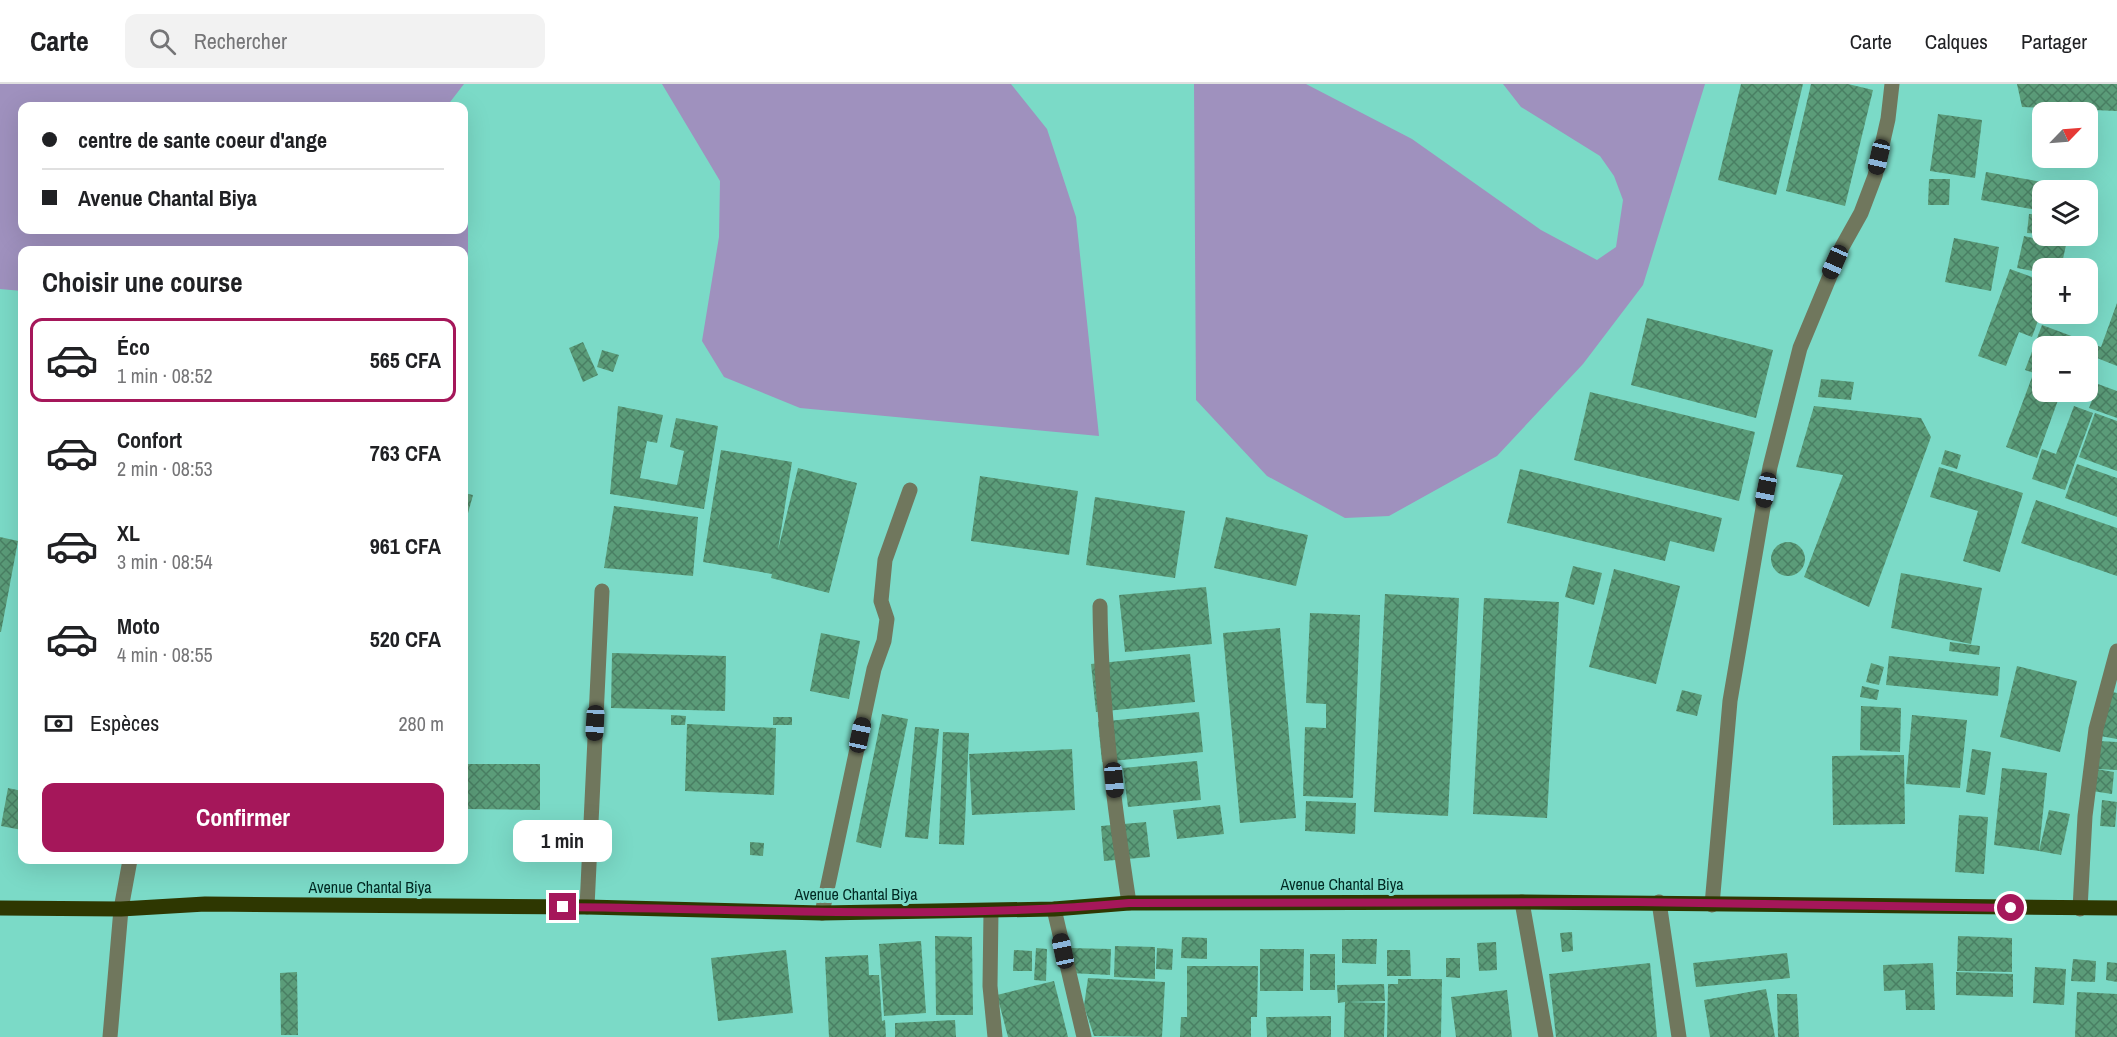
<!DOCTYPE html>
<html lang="fr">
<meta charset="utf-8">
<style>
body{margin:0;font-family:"Archivo Narrow",sans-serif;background:#f2f2f2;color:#202124;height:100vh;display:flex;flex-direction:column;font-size:22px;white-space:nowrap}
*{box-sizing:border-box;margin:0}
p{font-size:20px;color:#757577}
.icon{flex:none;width:33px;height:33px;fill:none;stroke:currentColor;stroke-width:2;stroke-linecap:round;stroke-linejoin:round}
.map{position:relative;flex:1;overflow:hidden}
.panel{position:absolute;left:18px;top:162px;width:450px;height:618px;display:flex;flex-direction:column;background:#fff;border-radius:12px;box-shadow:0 6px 24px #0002}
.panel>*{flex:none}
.guide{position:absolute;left:18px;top:18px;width:450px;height:132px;border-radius:12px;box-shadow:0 6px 24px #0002;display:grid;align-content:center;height:132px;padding:0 24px;background:#fff}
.needle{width:39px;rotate:65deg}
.buttons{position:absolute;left:2032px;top:18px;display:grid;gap:12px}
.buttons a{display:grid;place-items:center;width:66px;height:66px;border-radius:12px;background:#fff;box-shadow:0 6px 24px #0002;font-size:30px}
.end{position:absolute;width:27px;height:27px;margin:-14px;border:8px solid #a5175a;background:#fff;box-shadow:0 0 0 3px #fff}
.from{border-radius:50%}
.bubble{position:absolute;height:42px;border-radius:12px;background:#fff;box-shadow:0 6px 24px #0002;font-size:20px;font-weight:700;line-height:42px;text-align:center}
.car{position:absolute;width:18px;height:36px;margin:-18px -9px;border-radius:8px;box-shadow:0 0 4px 2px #0007;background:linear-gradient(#222 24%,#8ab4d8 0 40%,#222 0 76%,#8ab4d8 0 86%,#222 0)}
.guide b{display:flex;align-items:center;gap:21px;height:57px;font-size:22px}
.guide b+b{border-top:2px solid #e0e0e0}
.guide i{width:15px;height:15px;background:#202124}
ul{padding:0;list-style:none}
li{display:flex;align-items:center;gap:18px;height:84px;margin:0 12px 9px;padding:0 12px;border:3px solid transparent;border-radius:12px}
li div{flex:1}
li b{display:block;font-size:22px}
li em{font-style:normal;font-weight:700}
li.on{border-color:#a5175a}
li>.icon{width:54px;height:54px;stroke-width:1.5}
h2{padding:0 24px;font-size:27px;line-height:72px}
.pay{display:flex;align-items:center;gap:15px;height:66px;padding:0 24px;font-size:22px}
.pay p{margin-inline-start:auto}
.cta{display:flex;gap:12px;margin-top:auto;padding:12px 24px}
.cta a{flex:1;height:69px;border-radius:12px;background:#a5175a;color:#fff;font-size:24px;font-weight:700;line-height:69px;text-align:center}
header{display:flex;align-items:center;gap:36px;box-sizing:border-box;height:84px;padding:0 30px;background:#fff;border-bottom:2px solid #e0e0e0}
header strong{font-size:28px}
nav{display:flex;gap:33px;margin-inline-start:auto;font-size:21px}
.search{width:420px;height:54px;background:#f2f2f2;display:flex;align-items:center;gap:15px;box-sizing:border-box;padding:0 21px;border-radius:12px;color:#757577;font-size:22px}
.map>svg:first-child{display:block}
</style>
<header>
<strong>Carte</strong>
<div class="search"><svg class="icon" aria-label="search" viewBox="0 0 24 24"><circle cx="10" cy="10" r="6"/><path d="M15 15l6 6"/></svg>Rechercher</div>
<nav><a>Carte</a><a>Calques</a><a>Partager</a></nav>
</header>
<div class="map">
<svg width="2117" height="953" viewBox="0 0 2117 953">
<defs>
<pattern id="building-cross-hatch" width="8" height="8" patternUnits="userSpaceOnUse" patternTransform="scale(1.5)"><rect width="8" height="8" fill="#5b9c79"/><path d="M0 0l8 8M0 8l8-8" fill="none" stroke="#497f63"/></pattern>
</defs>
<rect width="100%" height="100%" fill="#7bdac7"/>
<g fill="#9f91be">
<polygon points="0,0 464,0 447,22 22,22 22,146 464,146 464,102 468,117 468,209 464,225 464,166 22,166 22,207 0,205"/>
<polygon points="662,0 1011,0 1047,45 1076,133 1099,352 800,324 724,293 702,257 719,153 720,97"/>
<polygon points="1194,0 1306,0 1412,55 1541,146 1597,176 1616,163 1623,116 1614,92 1600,72 1521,23 1503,0 1705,0 1643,201 1583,280 1497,372 1389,432 1345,434 1267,392 1196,316"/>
</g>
<g fill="url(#building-cross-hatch)">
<polygon points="1741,0 1803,0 1776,111 1718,96"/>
<polygon points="1811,0 1848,0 1873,6 1845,122 1786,107"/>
<polygon points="2017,0 2117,0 2117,27 2022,23"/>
<polygon points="1938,30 1982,36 1975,94 1930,87"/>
<polygon points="1986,88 2053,100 2052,106 2043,106 2043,127 1981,116"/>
<polygon points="1929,95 1950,95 1949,121 1928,121"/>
<polygon points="2029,130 2043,131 2043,150 2027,149"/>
<polygon points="2024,152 2066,161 2061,184 2043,184 2043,189 2017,184"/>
<polygon points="1954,154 1999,163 1991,207 1945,198"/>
<polygon points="2010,185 2043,197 2043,223 2032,253 2019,248 2006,282 1978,272"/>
<polygon points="2117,219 2117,282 2097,274 2091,289 2088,287 2088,262 2043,262 2043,292 2025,286 2042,241 2101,263"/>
<polygon points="1647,234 1773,266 1756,334 1631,301"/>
<polygon points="583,258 598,291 583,298 569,264"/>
<polygon points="602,266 619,271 613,288 597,283"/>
<polygon points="2032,293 2043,297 2043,308 2061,308 2037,374 2006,363"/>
<polygon points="1821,295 1854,298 1851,316 1818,313"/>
<polygon points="2098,300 2117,307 2117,334 2089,324"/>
<polygon points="1590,308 1755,348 1739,417 1574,376"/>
<polygon points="618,322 663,331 657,359 647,357 640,394 677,401 684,367 670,363 676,334 718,342 704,425 610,410"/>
<polygon points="1814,322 1921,334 1931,353 1869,523 1804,493 1843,391 1796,383"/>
<polygon points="2074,322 2093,329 2065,406 2032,395 2042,365 2056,370"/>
<polygon points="2095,329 2117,337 2117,387 2079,373"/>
<polygon points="721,366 792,378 778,466 798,384 857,399 829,509 771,494 772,490 703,478"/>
<polygon points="1945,366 1961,371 1957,385 1941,380"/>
<polygon points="2077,380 2117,394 2117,433 2065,414"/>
<polygon points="1939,383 2023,409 2000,488 1963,477 1978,427 1930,413"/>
<polygon points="1520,385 1722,434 1714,468 1670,457 1665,477 1507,439"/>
<polygon points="980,392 1078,407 1069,471 971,457"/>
<polygon points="464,409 473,411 464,444"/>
<polygon points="1095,413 1185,427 1175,494 1086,481"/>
<polygon points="2036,416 2117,444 2117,492 2021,459"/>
<polygon points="614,422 698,433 693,492 604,484"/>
<polygon points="1226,433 1308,451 1296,502 1214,484"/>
<polygon points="0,453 18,457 1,548 0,548"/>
<circle cx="1788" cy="475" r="17"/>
<polygon points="1573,482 1602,489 1594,521 1565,513"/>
<polygon points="1614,485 1680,502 1656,600 1589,583"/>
<polygon points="1901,489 1982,504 1971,560 1891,544"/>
<polygon points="1206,503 1212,560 1125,568 1119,511"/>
<polygon points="1385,510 1459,514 1448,732 1374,728"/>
<polygon points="1484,514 1559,518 1547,734 1473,730"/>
<polygon points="1310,529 1360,531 1353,714 1303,712 1305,643 1326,644 1326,620 1306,619"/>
<polygon points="1280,544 1296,734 1240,739 1223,549"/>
<polygon points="821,549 860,557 849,615 810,607"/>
<polygon points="1950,558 1980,562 1979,571 1949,567"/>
<polygon points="612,569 726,572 725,627 611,624"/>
<polygon points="1190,570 1195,618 1096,628 1091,580"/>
<polygon points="1889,572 2000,583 1998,612 1886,601"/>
<polygon points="1871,579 1884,583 1879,601 1866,598"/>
<polygon points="2017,582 2077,597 2060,668 2000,653"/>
<polygon points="1862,602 1879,606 1877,616 1860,613"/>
<polygon points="1682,606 1702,611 1697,632 1676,627"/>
<polygon points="2108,607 2117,609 2117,655 2100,652"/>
<polygon points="1861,622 1901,624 1900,668 1860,666"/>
<polygon points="1199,628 1203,668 1102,678 1098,638"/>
<polygon points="882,630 908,635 881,764 856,758"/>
<polygon points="671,631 686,632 685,641 671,641"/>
<polygon points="1912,631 1967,636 1960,704 1906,700"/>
<rect x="773" y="633" width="19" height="8"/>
<polygon points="687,640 776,644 774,711 685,707"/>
<polygon points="915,643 939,645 928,755 905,753"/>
<polygon points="943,648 969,649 964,761 939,760"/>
<polygon points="2099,657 2117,658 2117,686 2097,685"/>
<polygon points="1072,665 1075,726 972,731 969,670"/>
<polygon points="1972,665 1991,668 1985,711 1966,708"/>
<polygon points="1904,671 1905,740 1833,741 1832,672"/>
<polygon points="1197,677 1201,716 1128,723 1123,684"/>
<polygon points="464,680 540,680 540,726 464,725"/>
<polygon points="2002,684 2047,689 2039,767 1994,761"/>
<polygon points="2096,685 2114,688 2112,710 2092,707"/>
<polygon points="8,704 22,707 22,746 1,742"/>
<polygon points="2102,716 2117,718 2115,743 2100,742"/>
<polygon points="1306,717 1356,719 1355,750 1305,747"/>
<polygon points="1220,721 1224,750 1177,755 1173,726"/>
<polygon points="2049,726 2070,730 2061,771 2039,767"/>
<polygon points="1959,731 1988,733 1984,790 1955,788"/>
<polygon points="1146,738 1150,773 1104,777 1101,742"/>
<polygon points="750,758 764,759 763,772 750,771"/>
<polygon points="1572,848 1573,867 1562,868 1560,849"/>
<polygon points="935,852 972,853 973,931 936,931"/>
<polygon points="1958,852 2012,854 2012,888 1957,887"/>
<polygon points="1182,853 1207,854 1207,875 1181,874"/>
<polygon points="1342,855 1377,855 1376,880 1342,879"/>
<polygon points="921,857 926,929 884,932 879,860"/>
<polygon points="1496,858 1497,886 1479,887 1477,859"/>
<polygon points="1115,862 1155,863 1155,895 1114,893"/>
<polygon points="1036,864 1047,865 1046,897 1034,896"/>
<polygon points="1070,864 1111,865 1110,891 1070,889"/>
<polygon points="1157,864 1173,865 1172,886 1156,885"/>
<polygon points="1260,865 1304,865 1303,907 1260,907"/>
<polygon points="786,866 793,929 718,937 711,874"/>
<polygon points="1014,866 1032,867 1032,887 1013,887"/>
<polygon points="1387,866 1410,866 1411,892 1387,892"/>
<polygon points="1787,869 1790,894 1696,903 1693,879"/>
<rect x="1310" y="870" width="25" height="36"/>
<polygon points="868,871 869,891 879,891 882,937 885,936 886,953 829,953 825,873"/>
<polygon points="1446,874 1460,874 1460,894 1446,893"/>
<polygon points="2073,875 2096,877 2095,898 2071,897"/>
<polygon points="2107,878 2117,879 2117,898 2106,896"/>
<polygon points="1650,879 1657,953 1556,953 1549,890"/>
<polygon points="1933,879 1935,926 1906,926 1905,906 1884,907 1883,881"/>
<polygon points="1187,882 1258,882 1257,933 1251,933 1251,953 1180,953 1181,933 1187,933"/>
<polygon points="2035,883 2066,885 2064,921 2033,919"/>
<polygon points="297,888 298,951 281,951 280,889"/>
<polygon points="1956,888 2013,890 2013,913 1956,911"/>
<polygon points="1088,894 1165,898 1162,953 1094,952 1084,922"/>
<polygon points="1398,895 1442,895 1441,953 1387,953 1388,900 1398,900"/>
<polygon points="1054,897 1068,953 1008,953 997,911"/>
<polygon points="1384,900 1385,917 1347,918 1385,919 1384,953 1344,953 1345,918 1338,919 1337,901"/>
<polygon points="1766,905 1775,953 1710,953 1704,916"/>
<polygon points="1507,906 1512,953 1456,953 1451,913"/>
<polygon points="2077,908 2117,910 2117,953 2075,953"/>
<polygon points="1777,910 1797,910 1799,953 1778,953"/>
<polygon points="1331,932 1331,953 1267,953 1266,933"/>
<polygon points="955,936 956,953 895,953 895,939"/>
</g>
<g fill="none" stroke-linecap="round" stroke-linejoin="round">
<g stroke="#70775d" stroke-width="15">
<path d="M 1100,522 C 1101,621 1114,721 1129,819"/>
<polyline points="1522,818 1546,953"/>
<polyline points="1659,818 1679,953"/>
<polyline points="1712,821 1730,617 1770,383 1800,264 1842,163 1861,129 1875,92 1888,35 1892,0"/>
<polyline points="587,823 602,507"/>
<polyline points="1054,825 1084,953"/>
<polyline points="2080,825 2085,732 2096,645 2117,567"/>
<polyline points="991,827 990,902 995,953"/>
<polyline points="822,829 874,585 884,557 887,535 881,517 885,476 910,406"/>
<polyline points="110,953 121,825 130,776"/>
</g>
<polyline stroke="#2e3701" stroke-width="15" points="0,824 121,825 205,820 587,823 822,829 1054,825 1129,819 1522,818 2117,824"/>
</g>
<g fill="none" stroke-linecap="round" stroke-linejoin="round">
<path stroke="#a5175a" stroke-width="8" d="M 563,823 C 752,825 940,836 1129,819 L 1636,818 L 2011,824"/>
</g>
<g text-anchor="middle" stroke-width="6" stroke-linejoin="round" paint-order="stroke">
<g font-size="16" fill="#002923" stroke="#7bdac7">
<text x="1342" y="806">Avenue Chantal Biya</text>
<text x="370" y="809">Avenue Chantal Biya</text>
<text x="856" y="816">Avenue Chantal Biya</text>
</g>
</g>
</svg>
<div class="buttons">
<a><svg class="needle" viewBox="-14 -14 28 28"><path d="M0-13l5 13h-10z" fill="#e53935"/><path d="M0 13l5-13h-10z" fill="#757577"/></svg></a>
<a><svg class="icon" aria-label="layers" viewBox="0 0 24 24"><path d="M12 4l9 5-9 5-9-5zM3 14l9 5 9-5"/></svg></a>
<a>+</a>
<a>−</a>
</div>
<i class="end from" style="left:2011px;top:824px"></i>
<i class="end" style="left:563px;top:823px"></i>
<div class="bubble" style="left:513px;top:736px;width:99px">1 min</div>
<i class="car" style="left:1879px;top:73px;rotate:193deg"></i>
<i class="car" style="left:1835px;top:178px;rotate:204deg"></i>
<i class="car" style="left:1766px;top:406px;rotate:191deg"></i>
<i class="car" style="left:595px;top:639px;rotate:183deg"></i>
<i class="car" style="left:860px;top:651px;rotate:12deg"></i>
<i class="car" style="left:1114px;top:696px;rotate:175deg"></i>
<i class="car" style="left:1063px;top:867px;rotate:348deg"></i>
<div class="guide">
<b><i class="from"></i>centre de sante coeur d'ange</b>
<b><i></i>Avenue Chantal Biya</b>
</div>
<section class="panel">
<h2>Choisir une course</h2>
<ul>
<li class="on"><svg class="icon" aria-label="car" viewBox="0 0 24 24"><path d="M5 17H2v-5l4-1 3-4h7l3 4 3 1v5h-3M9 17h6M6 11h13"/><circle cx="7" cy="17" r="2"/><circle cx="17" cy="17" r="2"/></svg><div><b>Éco</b><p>1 min · 08:52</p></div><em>565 CFA</em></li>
<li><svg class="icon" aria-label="car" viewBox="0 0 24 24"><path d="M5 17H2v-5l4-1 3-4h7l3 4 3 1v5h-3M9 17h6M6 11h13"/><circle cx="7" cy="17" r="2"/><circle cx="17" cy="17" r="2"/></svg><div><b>Confort</b><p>2 min · 08:53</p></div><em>763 CFA</em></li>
<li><svg class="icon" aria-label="car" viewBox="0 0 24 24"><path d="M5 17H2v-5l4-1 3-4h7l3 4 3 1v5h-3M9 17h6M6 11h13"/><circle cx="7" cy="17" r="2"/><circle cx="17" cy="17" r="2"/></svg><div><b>XL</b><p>3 min · 08:54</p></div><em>961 CFA</em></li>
<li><svg class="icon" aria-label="car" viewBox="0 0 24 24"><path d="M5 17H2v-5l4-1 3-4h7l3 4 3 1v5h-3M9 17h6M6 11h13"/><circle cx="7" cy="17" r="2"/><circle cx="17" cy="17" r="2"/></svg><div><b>Moto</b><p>4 min · 08:55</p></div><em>520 CFA</em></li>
</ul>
<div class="pay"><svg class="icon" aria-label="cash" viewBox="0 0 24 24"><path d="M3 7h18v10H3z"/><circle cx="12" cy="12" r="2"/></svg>Espèces<p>280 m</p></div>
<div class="cta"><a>Confirmer</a></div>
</section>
</div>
